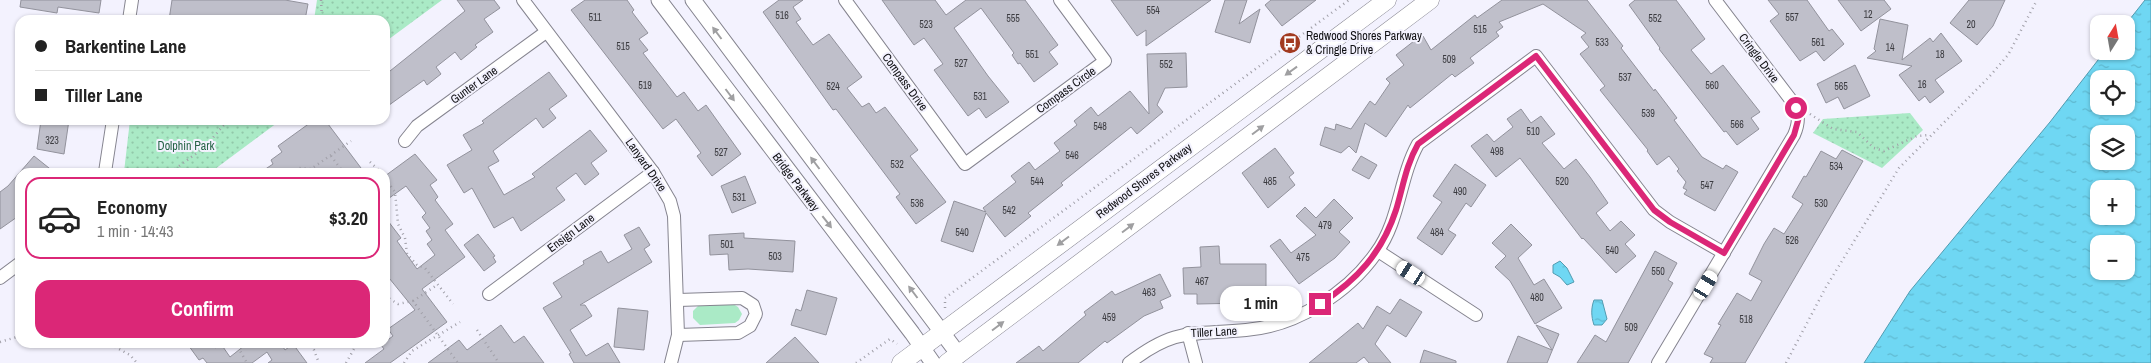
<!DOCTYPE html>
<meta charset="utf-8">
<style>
body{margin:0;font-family:"Archivo Narrow",sans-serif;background:#f2f2f2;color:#222;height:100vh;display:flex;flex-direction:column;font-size:19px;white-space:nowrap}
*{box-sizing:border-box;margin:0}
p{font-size:16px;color:#767676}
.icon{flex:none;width:28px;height:28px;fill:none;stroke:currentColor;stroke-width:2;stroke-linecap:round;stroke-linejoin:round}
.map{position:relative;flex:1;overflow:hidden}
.drawer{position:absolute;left:15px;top:168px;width:375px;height:180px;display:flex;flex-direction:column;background:#fff;border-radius:15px;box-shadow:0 1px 4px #0004}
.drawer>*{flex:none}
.guide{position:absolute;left:15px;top:15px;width:375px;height:110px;border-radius:15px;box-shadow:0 1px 4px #0004;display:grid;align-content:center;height:110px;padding:0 20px;background:#fff}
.needle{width:32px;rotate:11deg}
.tools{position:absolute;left:2090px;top:15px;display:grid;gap:10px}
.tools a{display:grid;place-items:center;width:45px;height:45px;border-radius:10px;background:#fff;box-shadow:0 1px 4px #0004;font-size:25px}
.end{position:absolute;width:22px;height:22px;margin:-11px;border:6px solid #db2777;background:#fff;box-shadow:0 0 0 2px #fff}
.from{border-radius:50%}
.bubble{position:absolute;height:35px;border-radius:15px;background:#fff;box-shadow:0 1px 4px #0004;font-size:16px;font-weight:700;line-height:35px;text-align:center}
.car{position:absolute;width:15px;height:30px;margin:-15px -8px;border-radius:6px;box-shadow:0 0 4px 1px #0007;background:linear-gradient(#fff 24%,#345 0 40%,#fff 0 76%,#345 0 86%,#fff 0)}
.guide b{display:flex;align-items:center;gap:18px;height:48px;font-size:19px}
.guide b+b{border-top:1px solid #e0e0e0}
.guide i{width:12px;height:12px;background:#222}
ul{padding:9px 0 0;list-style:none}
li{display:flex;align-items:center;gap:15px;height:82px;margin:0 10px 8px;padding:0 10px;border:2px solid transparent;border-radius:15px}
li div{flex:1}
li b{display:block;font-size:19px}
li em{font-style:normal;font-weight:700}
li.current{border-color:#db2777}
li>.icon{width:45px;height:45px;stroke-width:1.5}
.primary-button{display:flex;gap:10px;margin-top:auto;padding:10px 20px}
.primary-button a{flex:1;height:58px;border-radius:15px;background:#db2777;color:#fff;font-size:20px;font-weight:700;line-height:58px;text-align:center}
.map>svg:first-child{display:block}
</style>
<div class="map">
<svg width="2151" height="363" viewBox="0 0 2151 363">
<defs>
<pattern id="park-dots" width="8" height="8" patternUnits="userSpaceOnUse" patternTransform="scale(1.25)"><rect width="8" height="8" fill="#aaeac6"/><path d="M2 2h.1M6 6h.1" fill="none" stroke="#91c8a9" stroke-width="1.8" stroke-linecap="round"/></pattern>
<pattern id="water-ripples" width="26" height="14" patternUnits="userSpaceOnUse" patternTransform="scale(1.25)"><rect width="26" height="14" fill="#6fd7f3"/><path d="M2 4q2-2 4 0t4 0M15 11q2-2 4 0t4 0" fill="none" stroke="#5fb8cf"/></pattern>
</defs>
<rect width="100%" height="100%" fill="#f3f2fe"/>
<polygon fill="#aaeac6" points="733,304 738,307 742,314 739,320 735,323 700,325 693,318 693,311 699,305"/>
<g fill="url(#park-dots)">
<polygon points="317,0 442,0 385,42 385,20 314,20"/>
<polygon points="1910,113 1923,130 1882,168 1813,133 1823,119"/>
<polygon points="130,120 281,120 211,172 124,172"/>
</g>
<g fill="url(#water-ripples)" stroke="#529bb0" fill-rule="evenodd">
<path d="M 2145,0 L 2151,0 L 2151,363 L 1864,363 L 1910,291 L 2050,122 L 2105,51 L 2126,51 L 2126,24 ZM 2099,79 L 2126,79 L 2126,106 L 2099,106 ZM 2099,134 L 2126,134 L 2126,161 L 2099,161 ZM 2099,189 L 2126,189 L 2126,216 L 2099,216 ZM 2099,244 L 2126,244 L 2126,271 L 2099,271 Z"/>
<polygon points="1560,261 1567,268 1574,282 1567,285 1560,277 1553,273 1553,265"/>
<path d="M 1594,300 L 1602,300 L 1607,319 L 1602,325 L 1594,325 C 1591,316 1591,308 1594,300 Z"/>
</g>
<g fill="#bfbfca" stroke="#92929c">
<polygon points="21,0 101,0 99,13 58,7 57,13 20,7"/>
<polygon points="172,0 285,0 308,4 305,20 169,20"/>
<polygon points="457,0 494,0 500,8 484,19 493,32 475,45 477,47 461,60 455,52 436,67 441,74 427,85 424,80 385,108 385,75 465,11"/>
<polygon points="585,0 627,0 634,10 632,12 648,33 639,39 648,50 643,53 677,97 684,92 698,111 706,105 741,154 712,176 697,156 701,153 676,119 663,129 571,10"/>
<polygon points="779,0 803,0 793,7 801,19 796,22 813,45 829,34 862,77 847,88 862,107 869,103 876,113 885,107 918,150 910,156 946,202 916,224 896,197 900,194 836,109 833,110 763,12"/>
<polygon points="882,0 935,0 946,15 966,0 1025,0 1058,45 1049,52 1058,64 1034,82 1020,63 1018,64 1012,55 1014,53 981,8 954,28 988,76 1009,102 986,118 979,108 968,116 934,70 943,64 924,38 914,45"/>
<polygon points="1111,0 1211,0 1146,46 1146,30 1137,36"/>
<polygon points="1225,0 1247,0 1239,24 1260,9 1250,43 1215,32"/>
<polygon points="1271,0 1316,0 1282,26 1265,5"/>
<polygon points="1502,0 1587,0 1623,46 1621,48 1654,91 1655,89 1677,118 1674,120 1702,157 1723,169 1726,165 1738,172 1715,211 1684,194 1687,190 1683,188 1686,182 1677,171 1679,169 1669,156 1657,165 1647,151 1648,150 1600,90 1605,86 1580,54 1589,47 1581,37 1586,33 1543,4 1499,22 1503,27 1496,32 1499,36 1470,58 1474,63 1455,77 1452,74 1410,108 1408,105 1386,137 1365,123 1356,153 1349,146 1341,153 1320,145 1325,127 1335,130 1336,124 1351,129 1370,101 1375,105 1390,83 1386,79 1404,65 1396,55 1414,41 1423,36 1431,50 1475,15 1477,18"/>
<polygon points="1635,0 1676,0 1705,39 1691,50 1711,74 1723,65 1760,112 1751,118 1759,129 1737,145 1726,131 1724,132 1659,49 1660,48 1629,5"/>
<polygon points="1768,0 1807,0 1829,31 1832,29 1844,44 1824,61 1816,51 1800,61 1770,21 1779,14"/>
<polygon points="1838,0 1884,0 1891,9 1861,31"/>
<polygon points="1969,0 2005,0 1993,26 1977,45 1950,23"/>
<polygon points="1880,19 1908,25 1902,60 1930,38 1933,42 1941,33 1962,61 1935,80 1944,92 1930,103 1925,96 1919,101 1899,75 1912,66 1867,58 1876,51 1874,49"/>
<polygon points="1186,53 1187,87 1165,88 1157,105 1163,112 1137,134 1131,127 1061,183 1063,185 1028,213 1031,216 1005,237 986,213 973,252 941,241 954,201 986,212 983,208 1016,182 1011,176 1029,162 1035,170 1060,151 1054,143 1077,125 1074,121 1091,107 1098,116 1130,91 1149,114 1147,54"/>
<polygon points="1855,65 1870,96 1844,109 1838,97 1826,103 1817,84"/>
<polygon points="549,72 567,96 549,109 556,118 543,128 536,118 493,151 499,161 488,167 504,195 535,177 532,174 590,130 607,151 591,163 599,174 585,185 576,173 556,188 565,200 521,231 513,217 494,228 472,188 464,193 447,165 472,150 463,135 484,123 482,121"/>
<polygon points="1521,109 1531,123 1541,116 1555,134 1542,143 1564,169 1576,159 1590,177 1608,203 1596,213 1610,231 1621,221 1635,235 1625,244 1636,256 1616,273 1583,238 1582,239 1520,158 1496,177 1471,146 1487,134 1494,142 1513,127 1507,119"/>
<polygon points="41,120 69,120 64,154 37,149"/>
<polygon points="314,120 325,120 364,172 261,172 273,164 271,160 282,152 278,146"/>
<polygon points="1275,148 1294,173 1289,177 1295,185 1268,208 1242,173"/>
<polygon points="1842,150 1863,161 1745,363 1710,363 1713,358 1704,354 1721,325 1718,324 1737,293 1751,301 1762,281 1749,274 1764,244 1774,228 1784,234 1803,204 1792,197 1804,176 1806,177 1821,151 1836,159"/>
<polygon points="415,154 437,180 430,185 438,197 435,200 453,224 445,230 465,257 422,289 447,322 390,363 365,363 384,349 381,345 393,336 388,329 415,310 385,273 385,217 401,238 397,241 417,269 435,255 427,244 432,240 426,231 430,228 422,217 426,213 406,186 385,201 385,176"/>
<polygon points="34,156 54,172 20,172 20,215 0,229 0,192 8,186"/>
<polygon points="1361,156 1377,165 1369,179 1352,170"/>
<polygon points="1455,164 1486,185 1471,207 1466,203 1448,230 1456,235 1442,255 1417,238 1442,202 1433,196"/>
<polygon points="745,176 756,203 732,213 721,186"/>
<polygon points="1334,199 1353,218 1339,232 1350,242 1335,258 1299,284 1270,246 1280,239 1291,253 1316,235 1296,216 1305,207 1316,218"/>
<polygon points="1511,224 1532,245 1518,258 1534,285 1544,279 1562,308 1535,324 1510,281 1495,267 1506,256 1492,243"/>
<polygon points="639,227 650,245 644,249 652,262 580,305 585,305 592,316 570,330 586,356 608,343 620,363 574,363 569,354 571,353 543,308 562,297 553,283 584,264 583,261 601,251 608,263 632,249 624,235"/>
<polygon points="744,233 744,238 795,241 793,272 748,269 729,270 728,254 710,255 709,235"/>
<polygon points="478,234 495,256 493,257 496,262 484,271 464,245"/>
<polygon points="1219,246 1220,264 1266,264 1266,287 1247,287 1247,303 1197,304 1197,294 1184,294 1183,268 1201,267 1200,247"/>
<polygon points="1655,251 1677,263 1668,280 1673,283 1628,363 1577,363 1595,335 1606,342"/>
<polygon points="1160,274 1171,296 1160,301 1163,308 1144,316 1107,343 1105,341 1078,363 1016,363 1039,346 1043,351 1086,315 1084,312 1112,291 1115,295"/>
<polygon points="807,290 837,298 826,335 791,325 796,309 801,311"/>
<polygon points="1400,299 1422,312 1406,337 1387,325 1375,344 1391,363 1369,363 1364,357 1356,363 1309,363 1358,323 1363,329 1377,306 1390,314"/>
<polygon points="618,308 648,311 644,350 614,347"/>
<polygon points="501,325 514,343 524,336 544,363 428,363 459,340 467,350"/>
<polygon points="1536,325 1559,334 1547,363 1507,363 1518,336 1552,350"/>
<polygon points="795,337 819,363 766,363"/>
<polygon points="186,342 211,342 215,348 221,344 230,357 249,342 280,342 285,350 293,344 307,363 268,363 272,360 267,352 252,363 207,363 203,358 199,360"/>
<polygon points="1424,350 1456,361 1456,363 1420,363"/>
</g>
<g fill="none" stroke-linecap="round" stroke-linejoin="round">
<g stroke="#85848f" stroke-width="14">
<g id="minor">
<polyline points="523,0 653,172 670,201 674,216 678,335 671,363"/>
<polyline points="845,0 965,164 1105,61 1060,0"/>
<polyline points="129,20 132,0"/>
<polyline points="405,141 417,126 546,32"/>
<polyline points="105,172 113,120"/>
<polyline points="1378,251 1476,315"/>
<polyline points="0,278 20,263"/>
<polyline points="489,294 653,172"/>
<polyline points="1188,333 1196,363"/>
<polyline points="678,335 738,333 750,326 756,314 753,305 742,298 678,300"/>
<path d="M 1129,363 C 1176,327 1192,335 1246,330 C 1296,326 1348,293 1376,253 C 1400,221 1399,178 1418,144 L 1536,56 L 1654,210 L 1670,222 L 1724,253"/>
<path d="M 1658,363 L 1794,135 C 1800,121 1799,112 1791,100 L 1715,0"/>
</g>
</g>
<g stroke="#85848f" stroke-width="17">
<g id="tertiary">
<polyline points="659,0 912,333 933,363"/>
<polyline points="693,0 959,355"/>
</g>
</g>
<g stroke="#85848f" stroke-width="19">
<g id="secondary">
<polyline points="901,363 1387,0"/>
<polyline points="947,363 1430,0"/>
</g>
</g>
<g stroke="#a09fa8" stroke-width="2.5" stroke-dasharray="1 4" stroke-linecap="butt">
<polyline points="321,0 322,20"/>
<polyline points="1810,114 1833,129 1857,132 1874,148 1884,151 1917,136 1930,135"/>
<polyline points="331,156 343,172"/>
<polyline points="370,162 381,172"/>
<polyline points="171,172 205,147 228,120"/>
<polyline points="297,172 299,168 311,169 351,141"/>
<polyline points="385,178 395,192 398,224 405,238 407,254 417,265 425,268 453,304"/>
<polyline points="385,296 398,304 413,301 458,363"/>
<polyline points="413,301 437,285"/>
<polyline points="945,308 945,298 1349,0"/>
<polyline points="477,330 499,363"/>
<polyline points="0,342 20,336"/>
<polyline points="106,342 130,355 137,363"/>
<polyline points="239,342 239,349 247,363"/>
<polyline points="307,342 314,350 319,363"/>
<polyline points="346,363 354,349 362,342"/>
<polyline points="404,363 412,351 460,322"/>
<polyline points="856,363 890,339 897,344"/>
<polyline points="1786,363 1826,287 1899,168 1989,77 2008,55 2037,0"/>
</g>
<use href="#minor" stroke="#fff" stroke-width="12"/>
<use href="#tertiary" stroke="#fff" stroke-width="15"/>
<use href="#secondary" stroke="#fff" stroke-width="18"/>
</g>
<defs><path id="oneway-solid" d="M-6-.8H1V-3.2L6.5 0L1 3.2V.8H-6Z" transform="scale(1.25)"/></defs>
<g fill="#9f9fa1">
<use href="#oneway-solid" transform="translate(717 33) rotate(-127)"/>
<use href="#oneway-solid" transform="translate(1291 71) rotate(144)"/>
<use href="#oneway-solid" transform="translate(730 95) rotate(53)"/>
<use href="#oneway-solid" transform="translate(1258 130) rotate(-37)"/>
<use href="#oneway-solid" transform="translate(815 163) rotate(-127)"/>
<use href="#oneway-solid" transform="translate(827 222) rotate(52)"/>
<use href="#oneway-solid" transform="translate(1128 228) rotate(-37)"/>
<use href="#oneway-solid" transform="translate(1063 241) rotate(143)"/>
<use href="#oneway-solid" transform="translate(913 292) rotate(-127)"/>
<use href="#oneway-solid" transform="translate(998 326) rotate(-37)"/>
</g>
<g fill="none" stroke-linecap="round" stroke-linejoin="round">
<path stroke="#db2777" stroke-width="6" d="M 1320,304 C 1357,280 1382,253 1396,210 C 1403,187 1406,165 1418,144 L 1536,56 L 1654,210 L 1670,222 L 1724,253 L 1794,135 L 1799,117 L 1796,108"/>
</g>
<defs>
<g id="bus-disc" transform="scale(1.125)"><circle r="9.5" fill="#a23a20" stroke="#f3f2fe"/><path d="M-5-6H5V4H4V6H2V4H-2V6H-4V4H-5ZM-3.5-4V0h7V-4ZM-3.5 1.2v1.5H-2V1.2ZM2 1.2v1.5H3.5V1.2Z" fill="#fff"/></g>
</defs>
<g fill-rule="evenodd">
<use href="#bus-disc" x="1290" y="43"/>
</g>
<g text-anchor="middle" stroke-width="4" stroke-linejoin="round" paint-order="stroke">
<g font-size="10" fill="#3c3c41">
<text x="1153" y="14">554</text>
<text x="1868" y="18">12</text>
<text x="782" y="19">516</text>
<text x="595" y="21">511</text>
<text x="1792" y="21">557</text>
<text x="1013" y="22">555</text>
<text x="1655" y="22">552</text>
<text x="926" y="28">523</text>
<text x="1971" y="28">20</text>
<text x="1480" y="33">515</text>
<text x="1602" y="46">533</text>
<text x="1818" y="46">561</text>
<text x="623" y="50">515</text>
<text x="1890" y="51">14</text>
<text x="1032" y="58">551</text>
<text x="1940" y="58">18</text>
<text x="1449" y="63">509</text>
<text x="961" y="67">527</text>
<text x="1166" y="68">552</text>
<text x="1625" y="81">537</text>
<text x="1922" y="88">16</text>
<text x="645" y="89">519</text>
<text x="1712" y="89">560</text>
<text x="833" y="90">524</text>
<text x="1841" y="90">565</text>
<text x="980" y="100">531</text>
<text x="1648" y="117">539</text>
<text x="1737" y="128">566</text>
<text x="1100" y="130">548</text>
<text x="1533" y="135">510</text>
<text x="52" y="144">323</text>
<text x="1497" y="155">498</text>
<text x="721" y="156">527</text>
<text x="1072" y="159">546</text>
<text x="897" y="168">532</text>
<text x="1836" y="170">534</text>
<text x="1037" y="185">544</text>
<text x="1270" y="185">485</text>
<text x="1562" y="185">520</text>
<text x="1707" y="189">547</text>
<text x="1460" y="195">490</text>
<text x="739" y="201">531</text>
<text x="917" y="207">536</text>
<text x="1821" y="207">530</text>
<text x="1009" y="214">542</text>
<text x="1325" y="229">479</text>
<text x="962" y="236">540</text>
<text x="1437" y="236">484</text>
<text x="1792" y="244">526</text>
<text x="727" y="248">501</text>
<text x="1612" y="254">540</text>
<text x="775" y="260">503</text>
<text x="1303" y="261">475</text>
<text x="1658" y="275">550</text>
<text x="1202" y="285">467</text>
<text x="1149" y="296">463</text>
<text x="1537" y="301">480</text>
<text x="1109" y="321">459</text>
<text x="1746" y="323">518</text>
<text x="1631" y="331">509</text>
</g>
<g font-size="12" fill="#101013" stroke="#f3f2fe" text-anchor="start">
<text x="1306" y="40">Redwood Shores Parkway<tspan x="1306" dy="14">&amp; Cringle Drive</tspan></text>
</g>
<g font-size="12" fill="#101013" stroke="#f3f2fe">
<text transform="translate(1759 58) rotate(53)" y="4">Cringle Drive</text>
<text transform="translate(905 82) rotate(54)" y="4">Compass Drive</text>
<text transform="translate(474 85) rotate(-36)" y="4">Gunter Lane</text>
<text transform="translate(1066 90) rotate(-36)" y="4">Compass Circle</text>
<text transform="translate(646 165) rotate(55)" y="4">Lanyard Drive</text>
<text transform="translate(1144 181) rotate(-37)" y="4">Redwood Shores Parkway</text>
<text transform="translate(796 182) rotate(53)" y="4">Bridge Parkway</text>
<text transform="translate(571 233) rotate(-37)" y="4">Ensign Lane</text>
<text transform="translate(1214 332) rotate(-3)" y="4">Tiller Lane</text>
</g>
<g font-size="12" fill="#256346" stroke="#f3f2fe">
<text x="186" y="150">Dolphin Park</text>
</g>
</g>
</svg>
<div class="tools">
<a><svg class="needle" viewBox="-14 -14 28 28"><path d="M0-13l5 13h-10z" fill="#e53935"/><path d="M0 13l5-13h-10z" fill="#767676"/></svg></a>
<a><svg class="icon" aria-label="locate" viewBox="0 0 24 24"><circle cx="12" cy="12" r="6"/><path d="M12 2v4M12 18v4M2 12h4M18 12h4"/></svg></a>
<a><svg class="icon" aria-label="layers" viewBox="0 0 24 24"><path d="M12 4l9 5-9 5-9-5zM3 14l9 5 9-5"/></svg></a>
<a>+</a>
<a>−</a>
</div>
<i class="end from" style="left:1796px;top:108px"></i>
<i class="end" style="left:1320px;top:304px"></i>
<div class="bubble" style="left:1220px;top:286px;width:82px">1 min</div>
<i class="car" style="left:1411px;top:273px;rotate:303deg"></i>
<i class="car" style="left:1706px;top:285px;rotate:31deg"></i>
<div class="guide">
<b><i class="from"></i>Barkentine Lane</b>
<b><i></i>Tiller Lane</b>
</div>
<section class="drawer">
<ul>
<li class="current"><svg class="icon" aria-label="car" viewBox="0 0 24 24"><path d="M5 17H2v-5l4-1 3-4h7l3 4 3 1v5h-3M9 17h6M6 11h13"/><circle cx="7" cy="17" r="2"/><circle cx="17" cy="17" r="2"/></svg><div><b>Economy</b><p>1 min · 14:43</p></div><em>$3.20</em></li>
</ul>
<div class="primary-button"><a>Confirm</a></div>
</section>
</div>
